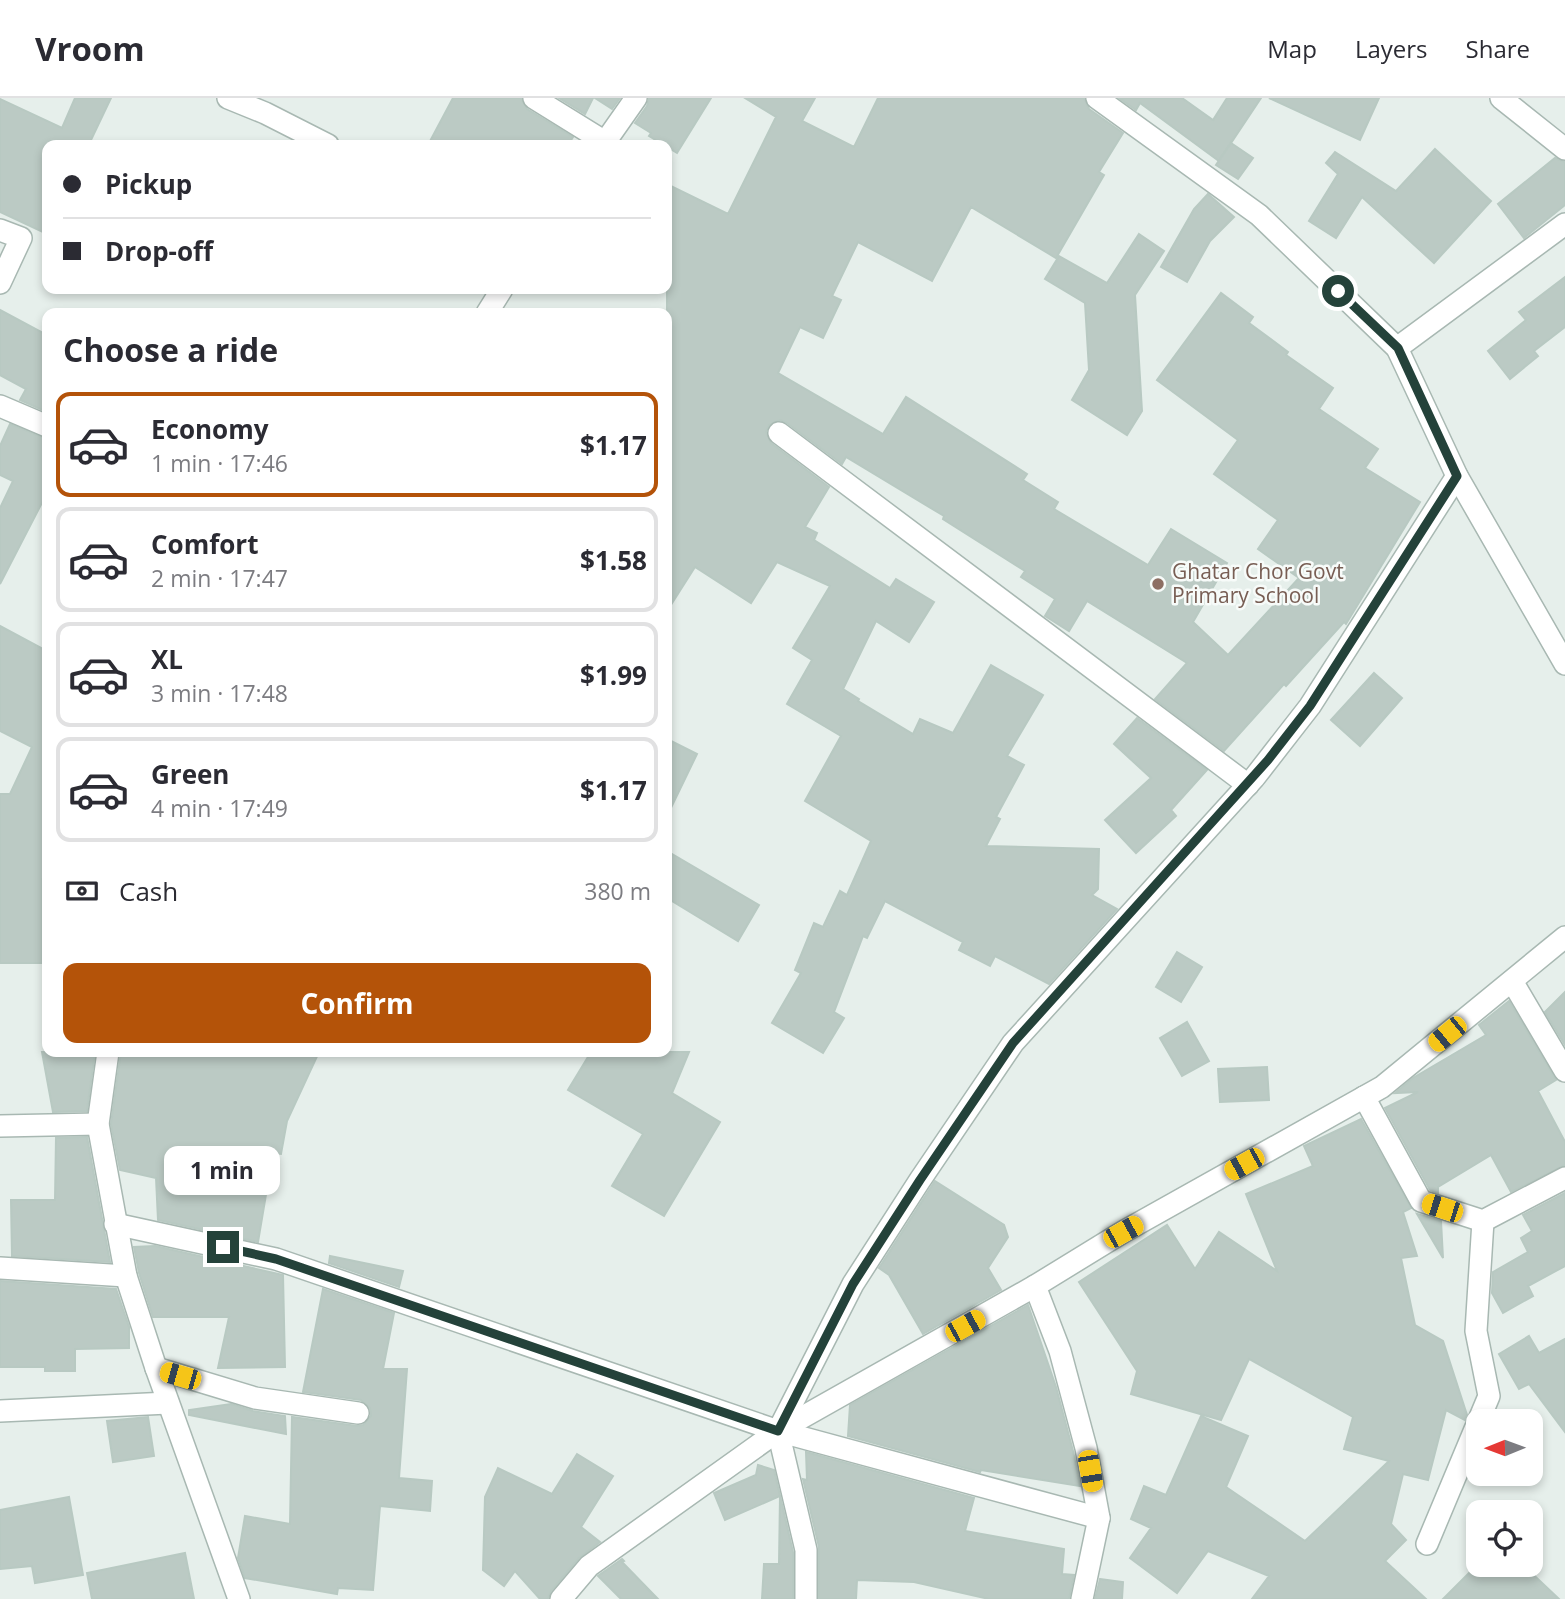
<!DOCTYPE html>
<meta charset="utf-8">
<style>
body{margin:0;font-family:"Open Sans",sans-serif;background:#f7f7f7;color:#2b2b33;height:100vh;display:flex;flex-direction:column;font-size:26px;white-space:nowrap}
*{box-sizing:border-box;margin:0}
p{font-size:23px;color:#7c7c81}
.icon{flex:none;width:38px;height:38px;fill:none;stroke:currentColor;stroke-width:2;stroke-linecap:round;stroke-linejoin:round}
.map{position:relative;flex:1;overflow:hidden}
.sheet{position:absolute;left:42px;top:210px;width:630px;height:749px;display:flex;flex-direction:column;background:#fff;border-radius:14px;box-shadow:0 4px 10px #0003}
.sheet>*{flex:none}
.banner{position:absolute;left:42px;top:42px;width:630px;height:154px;border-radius:14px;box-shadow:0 4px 10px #0003;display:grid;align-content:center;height:154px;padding:0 21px;background:#fff}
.needle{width:46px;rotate:269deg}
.fabs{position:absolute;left:1466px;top:1311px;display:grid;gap:14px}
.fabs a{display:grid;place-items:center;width:77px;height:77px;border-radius:14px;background:#fff;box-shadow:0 4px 10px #0003;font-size:35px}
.end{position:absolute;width:32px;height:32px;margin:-16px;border:9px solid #24423a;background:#fff;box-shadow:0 0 0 4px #fff}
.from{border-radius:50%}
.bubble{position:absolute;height:49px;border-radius:14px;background:#fff;box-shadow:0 4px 10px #0003;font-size:23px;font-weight:700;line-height:49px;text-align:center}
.car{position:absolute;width:21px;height:42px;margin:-21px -10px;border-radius:9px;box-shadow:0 0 5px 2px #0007;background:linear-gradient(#f5c518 24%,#345 0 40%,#f5c518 0 76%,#345 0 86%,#f5c518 0)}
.banner b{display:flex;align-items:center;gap:24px;height:66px;font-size:26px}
.banner b+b{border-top:2px solid #e1e1e2}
.banner i{width:18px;height:18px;background:#2b2b33}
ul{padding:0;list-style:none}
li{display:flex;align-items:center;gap:21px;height:105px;margin:0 14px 10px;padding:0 7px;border:4px solid #e1e1e2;border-radius:14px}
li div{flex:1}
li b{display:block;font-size:26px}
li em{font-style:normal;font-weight:700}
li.current{border-color:#b45309}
li>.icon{width:63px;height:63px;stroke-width:1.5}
h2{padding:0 21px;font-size:32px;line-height:84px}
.pay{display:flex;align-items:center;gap:18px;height:77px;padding:0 21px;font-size:26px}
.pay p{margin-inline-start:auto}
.cta{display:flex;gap:14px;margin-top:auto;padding:14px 21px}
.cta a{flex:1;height:80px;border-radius:14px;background:#b45309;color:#fff;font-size:28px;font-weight:700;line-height:80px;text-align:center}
header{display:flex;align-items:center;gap:42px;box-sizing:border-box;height:98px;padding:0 35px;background:#fff;border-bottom:2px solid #e1e1e2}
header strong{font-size:33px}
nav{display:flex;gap:38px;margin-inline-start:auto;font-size:24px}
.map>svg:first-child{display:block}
</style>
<header>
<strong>Vroom</strong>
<nav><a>Map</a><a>Layers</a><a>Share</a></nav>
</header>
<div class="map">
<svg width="1565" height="1501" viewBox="0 0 1565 1501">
<rect width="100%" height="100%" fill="#e6efeb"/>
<g fill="#bbcac4" stroke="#b8c9c2" stroke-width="2">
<polygon points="75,0 111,0 90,44 97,47 47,47 47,136 0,114 0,1 62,30"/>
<polygon points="453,0 521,0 527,11 573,39 568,47 428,47"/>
<polygon points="559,0 593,0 585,16"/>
<polygon points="595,0 620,0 612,11"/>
<polygon points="649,0 711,0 677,55 649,38 651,35 635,25 647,8"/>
<polygon points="745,0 815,0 802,23 854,49 878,0 1084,0 1089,11 1123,35 1099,74 1104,77 1056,160 971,109 932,183 858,144 832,198 841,202 823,240 800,229 778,275 883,336 906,299 1027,376 1023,382 1058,404 1054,411 1148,467 1171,431 1227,465 1193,524 1228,557 1299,480 1258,451 1278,422 1214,376 1238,342 1157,282 1221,195 1253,219 1249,225 1288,254 1286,257 1333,290 1319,311 1378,351 1365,370 1420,404 1346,526 1344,524 1286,588 1284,586 1224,653 1155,601 1187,565 1087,503 1069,533 1045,518 1055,501 1021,479 1025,473 943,421 944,418 846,359 842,366 787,325 780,322 769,327 766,334 771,345 829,389 805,429 817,435 814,442 890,490 896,481 934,504 909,544 876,523 843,591 859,601 858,603 913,636 920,621 953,635 991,567 1043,597 1007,658 1024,667 996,719 1000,721 986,748 1099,751 1098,791 1092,797 1117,811 1049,886 995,858 990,868 959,852 963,844 885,803 867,840 863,838 834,914 844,920 823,955 772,925 801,875 795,872 814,825 823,829 840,793 847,797 871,743 805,703 841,638 787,606 812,562 793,550 830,488 777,464 751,505 695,469 667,513 667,86 728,116 776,19"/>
<polygon points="1119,0 1182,0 1213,22 1227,0 1261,0 1219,63 1140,5 1136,12"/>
<polygon points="1269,0 1379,0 1360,42"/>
<polygon points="1231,45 1253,60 1238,81 1216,67"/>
<polygon points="1435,51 1491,103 1434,165 1362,99 1336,140 1309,123 1338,76 1326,65 1335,54 1396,93"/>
<polygon points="1555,60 1565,64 1565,107 1524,140 1498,106"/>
<polygon points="1208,96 1234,119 1210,143 1187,184 1161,169 1194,111"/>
<polygon points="1139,136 1164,153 1135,197 1142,313 1127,337 1072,302 1089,272 1085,205 1045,181 1059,158 1107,185"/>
<polygon points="1565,179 1565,229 1534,253 1538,258 1510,281 1488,253 1526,222 1519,214"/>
<polygon points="0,212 47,237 47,314 20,302 26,291 0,277"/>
<polygon points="10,326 47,341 47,395 0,486 0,410 13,383 0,377 0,348"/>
<polygon points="0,528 47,553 47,781 42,781 42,865 0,865 0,696 10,696 32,649 0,633"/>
<polygon points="1374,575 1402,600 1360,648 1331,622"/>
<polygon points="1137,620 1207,672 1171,712 1176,718 1136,755 1105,722 1151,680 1114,646"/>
<polygon points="667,641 697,656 667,718"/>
<polygon points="667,753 759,807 738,843 667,800"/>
<polygon points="1177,854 1202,869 1181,904 1156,889"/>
<polygon points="1565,894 1565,947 1545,914"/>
<polygon points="1509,903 1556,982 1538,993 1565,1044 1565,1067 1511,1094 1491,1057 1438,1089 1438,1095 1430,1092 1385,1010 1418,994 1395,995 1413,980 1486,937 1479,927"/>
<polygon points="1187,924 1209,963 1182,978 1160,940"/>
<polygon points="42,954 95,954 87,1013 53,1014"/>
<polygon points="121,954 319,954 287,1023 281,1056 273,1055 258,1144 158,1122 156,1080 120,1072 111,1026"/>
<polygon points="591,954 689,954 672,995 720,1024 664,1118 612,1088 643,1036 568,992"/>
<polygon points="1267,969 1269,1002 1220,1004 1218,971"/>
<polygon points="1361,1021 1411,1110 1403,1114 1417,1158 1401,1160 1415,1227 1443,1243 1467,1317 1465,1322 1446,1312 1428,1382 1403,1376 1391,1426 1406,1442 1385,1463 1426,1501 1252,1501 1269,1478 1208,1453 1177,1495 1130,1460 1151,1430 1131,1421 1144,1388 1166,1397 1201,1318 1248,1338 1226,1389 1305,1443 1389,1363 1344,1351 1353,1319 1249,1261 1221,1322 1131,1296 1137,1273 1079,1184 1167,1127 1195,1171 1219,1134 1277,1173 1246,1096 1313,1068 1304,1048"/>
<polygon points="87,1039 110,1164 12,1158 11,1102 55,1102 56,1040"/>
<polygon points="935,1083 1004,1127 1008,1139 988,1170 1001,1192 923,1236 889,1177 879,1170"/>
<polygon points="1565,1095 1565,1168 1528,1188 1533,1198 1503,1215 1492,1195 1493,1174 1528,1154 1521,1140 1532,1133 1523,1117"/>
<polygon points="1417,1116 1441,1123 1443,1160"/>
<polygon points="155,1148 283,1177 285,1269 218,1270 229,1219 153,1219 139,1175 134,1149"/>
<polygon points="330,1158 403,1173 399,1189 329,1165"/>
<polygon points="0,1183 116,1191 129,1229 129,1250 75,1251 75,1273 45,1273 45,1269 0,1269"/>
<polygon points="323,1191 394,1215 383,1271 407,1271 399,1380 432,1383 430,1413 380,1408 373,1492 338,1490 337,1496 245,1480 238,1460 245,1418 290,1426 292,1319 357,1328 363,1327 371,1318 370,1310 361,1302 303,1294"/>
<polygon points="1028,1207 1056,1289 1073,1353 1080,1388 981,1372 980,1374 848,1338 850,1307"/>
<polygon points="1529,1238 1539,1255 1565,1241 1565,1334 1529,1286 1519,1291 1499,1256"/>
<polygon points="231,1306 253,1313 285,1318 286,1336 189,1317 189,1312"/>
<polygon points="148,1319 154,1358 113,1364 107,1323"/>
<polygon points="806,1354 974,1400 965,1433 1064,1451 1062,1476 1074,1477 1069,1501 989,1501 914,1484 857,1482 856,1501 819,1501 819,1449 803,1381 807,1382"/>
<polygon points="577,1356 613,1378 581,1429 600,1444 579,1460 551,1493 548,1501 540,1501 515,1473 504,1488 483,1472 485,1399 498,1370 552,1396"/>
<polygon points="758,1367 774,1372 780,1398 725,1422 714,1395 756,1377"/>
<polygon points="780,1398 793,1454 793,1501 762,1501 764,1466 779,1466"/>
<polygon points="69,1399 83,1477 35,1485 32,1468 0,1471 0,1412"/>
<polygon points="185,1455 194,1501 92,1501 87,1475"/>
<polygon points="622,1461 624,1463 622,1464 658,1501 621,1501 598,1478"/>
<polygon points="1478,1466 1522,1466 1559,1501 1443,1501"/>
<polygon points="1100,1481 1123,1484 1122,1501 1095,1501"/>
</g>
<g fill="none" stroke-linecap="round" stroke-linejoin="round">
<g stroke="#a8b8b2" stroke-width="24">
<g id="street">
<polyline points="228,0 265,15 328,47"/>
<polyline points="534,0 605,44"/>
<polyline points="1097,0 1259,117 1397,250 1457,378 1565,566"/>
<polyline points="1501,0 1565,51"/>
<polyline points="603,47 636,0"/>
<polyline points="0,132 21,140 0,185"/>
<polyline points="487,215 502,191"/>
<polyline points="1397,250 1565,126"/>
<polyline points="0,308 47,328"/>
<polyline points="779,335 1248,687"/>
<polyline points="1512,883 1565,973"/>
<polyline points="108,954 98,1026 126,1178 156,1270 239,1501"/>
<polyline points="1364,999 1421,1103 1483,1123 1565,1080"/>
<polyline points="0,1028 98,1026"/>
<polyline points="115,1126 276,1161 778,1333 1099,1420"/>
<polyline points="0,1170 126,1178"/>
<polyline points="1035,1188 1060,1253 1086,1350 1099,1420 1082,1501"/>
<polyline points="156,1270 255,1300 358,1315"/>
<polyline points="0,1313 168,1305"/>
<polyline points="1427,1446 1489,1298 1476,1233 1483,1123"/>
<polyline points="561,1501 589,1468 778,1333 1035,1188 1123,1134 1382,989 1565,839"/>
<polyline points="806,1501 806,1452 778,1333 853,1186 920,1082 1013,945 1254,680 1310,608 1457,378"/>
</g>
</g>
<use href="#street" stroke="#fff" stroke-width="21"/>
</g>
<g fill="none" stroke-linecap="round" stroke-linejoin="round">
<polyline stroke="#24423a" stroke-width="9" points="223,1149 276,1161 778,1333 853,1186 920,1082 1013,945 1268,662 1310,608 1457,378 1398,250 1338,193"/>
</g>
<circle fill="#8d6e63" stroke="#f7fbf9" stroke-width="2.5" cx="1158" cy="486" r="7"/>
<g text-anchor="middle" stroke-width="5" stroke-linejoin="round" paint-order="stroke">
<g font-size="21" fill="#785e54" stroke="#f7fbf9" text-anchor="start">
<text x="1172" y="481">Ghatar Chor Govt<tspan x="1172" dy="24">Primary School</tspan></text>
</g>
</g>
</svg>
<div class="fabs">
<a><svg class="needle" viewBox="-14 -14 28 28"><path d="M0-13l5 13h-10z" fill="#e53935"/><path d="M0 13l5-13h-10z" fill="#7c7c81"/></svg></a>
<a><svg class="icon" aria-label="locate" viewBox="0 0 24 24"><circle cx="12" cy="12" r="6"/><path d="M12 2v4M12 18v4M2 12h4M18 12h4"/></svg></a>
</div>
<i class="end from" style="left:1338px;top:193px"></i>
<i class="end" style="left:223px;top:1149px"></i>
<div class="bubble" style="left:164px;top:1048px;width:116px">1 min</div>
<i class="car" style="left:1447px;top:936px;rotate:231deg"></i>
<i class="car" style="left:1244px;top:1066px;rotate:241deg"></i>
<i class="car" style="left:1442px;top:1110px;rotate:288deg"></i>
<i class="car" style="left:1123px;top:1134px;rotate:61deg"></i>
<i class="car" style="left:965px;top:1228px;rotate:61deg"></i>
<i class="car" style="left:180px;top:1278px;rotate:286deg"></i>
<i class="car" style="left:1090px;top:1373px;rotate:170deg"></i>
<div class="banner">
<b><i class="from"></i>Pickup</b>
<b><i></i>Drop-off</b>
</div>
<section class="sheet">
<h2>Choose a ride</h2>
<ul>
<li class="current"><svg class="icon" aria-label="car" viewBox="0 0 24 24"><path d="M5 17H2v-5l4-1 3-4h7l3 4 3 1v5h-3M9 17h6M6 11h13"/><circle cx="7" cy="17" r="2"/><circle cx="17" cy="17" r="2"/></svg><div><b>Economy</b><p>1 min · 17:46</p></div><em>$1.17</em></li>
<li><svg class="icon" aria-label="car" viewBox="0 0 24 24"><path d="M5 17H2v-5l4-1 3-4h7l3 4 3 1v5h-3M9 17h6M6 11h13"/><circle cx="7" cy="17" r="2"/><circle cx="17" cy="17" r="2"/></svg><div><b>Comfort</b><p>2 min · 17:47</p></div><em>$1.58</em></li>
<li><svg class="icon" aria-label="car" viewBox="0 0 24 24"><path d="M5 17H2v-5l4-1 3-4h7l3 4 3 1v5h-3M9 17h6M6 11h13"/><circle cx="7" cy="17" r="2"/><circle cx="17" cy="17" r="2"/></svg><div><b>XL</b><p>3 min · 17:48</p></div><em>$1.99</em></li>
<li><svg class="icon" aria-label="car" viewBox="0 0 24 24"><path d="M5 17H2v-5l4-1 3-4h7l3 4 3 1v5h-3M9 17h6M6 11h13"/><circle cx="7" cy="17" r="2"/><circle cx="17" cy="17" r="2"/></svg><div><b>Green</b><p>4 min · 17:49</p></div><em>$1.17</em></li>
</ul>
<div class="pay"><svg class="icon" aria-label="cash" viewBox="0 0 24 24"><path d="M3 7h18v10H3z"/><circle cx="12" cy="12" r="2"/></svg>Cash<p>380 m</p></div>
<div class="cta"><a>Confirm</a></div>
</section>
</div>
